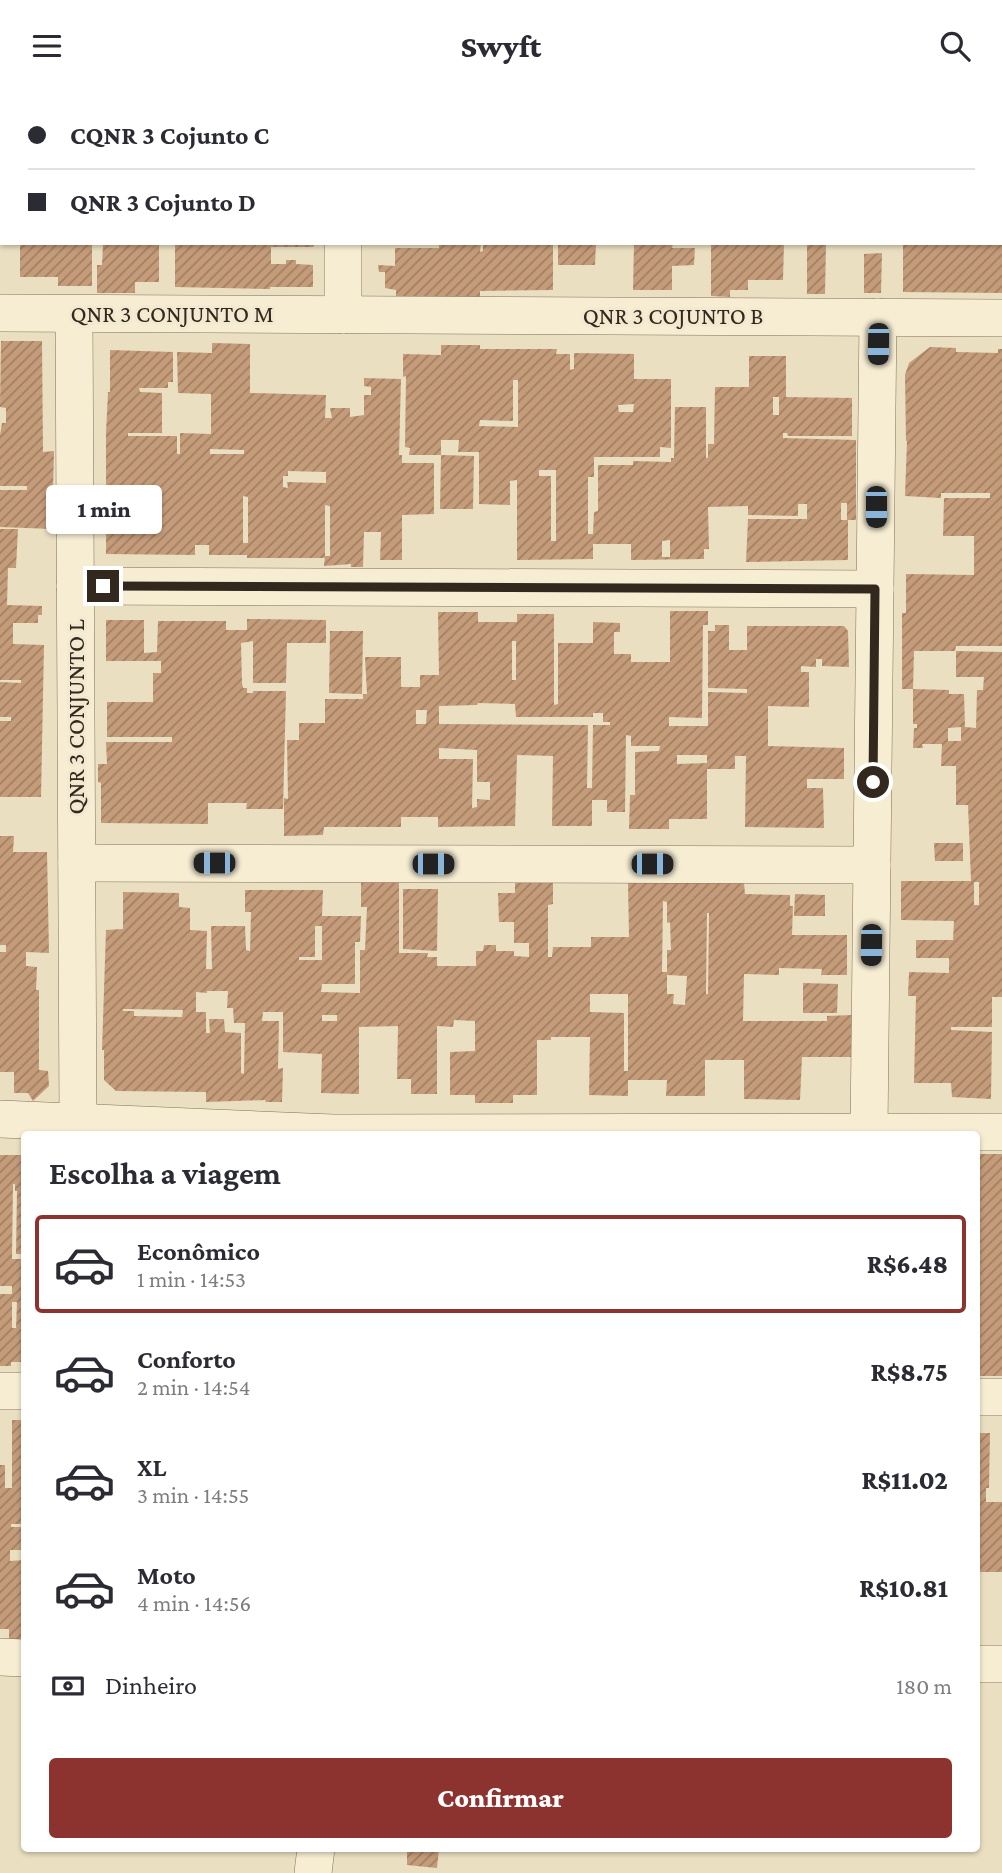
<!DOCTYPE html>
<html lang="pt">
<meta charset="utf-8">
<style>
body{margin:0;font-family:"Crimson Pro",serif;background:#f2f2f3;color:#2b2b33;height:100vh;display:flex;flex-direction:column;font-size:26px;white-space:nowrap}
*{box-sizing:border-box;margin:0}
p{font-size:23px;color:#7c7c81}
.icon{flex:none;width:38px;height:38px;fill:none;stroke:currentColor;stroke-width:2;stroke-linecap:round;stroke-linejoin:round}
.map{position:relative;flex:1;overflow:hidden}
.side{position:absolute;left:21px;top:1040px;width:959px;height:721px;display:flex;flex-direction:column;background:#fff;border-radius:7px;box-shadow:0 2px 5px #0004}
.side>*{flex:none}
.banner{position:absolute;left:0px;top:0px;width:1003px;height:154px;box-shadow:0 2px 5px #0004;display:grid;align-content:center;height:154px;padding:0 28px;background:#fff}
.end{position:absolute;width:32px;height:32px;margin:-16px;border:9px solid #33281d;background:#fff;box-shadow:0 0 0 4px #fff}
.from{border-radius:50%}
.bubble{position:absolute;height:49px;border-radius:7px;background:#fff;box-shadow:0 2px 5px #0004;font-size:23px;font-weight:800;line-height:49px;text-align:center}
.car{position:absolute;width:21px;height:42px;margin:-21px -10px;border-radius:9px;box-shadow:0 0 5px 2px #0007;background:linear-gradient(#222 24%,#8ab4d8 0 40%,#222 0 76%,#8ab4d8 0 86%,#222 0)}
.banner b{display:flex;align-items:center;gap:24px;height:66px;font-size:26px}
.banner b+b{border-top:2px solid #e1e1e2}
.banner i{width:18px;height:18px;background:#2b2b33}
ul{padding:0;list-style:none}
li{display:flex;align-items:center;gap:21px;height:98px;margin:0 14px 10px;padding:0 14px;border:4px solid transparent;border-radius:7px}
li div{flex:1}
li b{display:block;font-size:26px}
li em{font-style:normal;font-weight:800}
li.selected{border-color:#8c322f}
li>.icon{width:63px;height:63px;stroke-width:1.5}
h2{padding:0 28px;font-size:32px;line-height:84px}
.pay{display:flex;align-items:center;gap:18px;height:77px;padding:0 28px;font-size:26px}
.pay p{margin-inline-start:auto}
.cta{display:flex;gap:14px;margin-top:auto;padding:14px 28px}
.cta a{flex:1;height:80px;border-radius:7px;background:#8c322f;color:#fff;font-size:28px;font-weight:800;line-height:80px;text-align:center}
header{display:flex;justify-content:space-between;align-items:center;height:91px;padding:0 28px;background:#fff;font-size:32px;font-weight:800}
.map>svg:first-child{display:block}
</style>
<header><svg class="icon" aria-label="menu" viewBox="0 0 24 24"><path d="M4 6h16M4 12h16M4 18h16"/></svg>Swyft<svg class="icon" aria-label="search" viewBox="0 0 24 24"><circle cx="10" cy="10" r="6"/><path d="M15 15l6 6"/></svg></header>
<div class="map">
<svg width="1002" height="1782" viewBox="0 0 1002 1782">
<defs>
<pattern id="building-hatch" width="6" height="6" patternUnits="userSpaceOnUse" patternTransform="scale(1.75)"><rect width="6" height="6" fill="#c59c7a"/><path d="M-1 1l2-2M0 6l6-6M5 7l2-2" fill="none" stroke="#a17f63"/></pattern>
</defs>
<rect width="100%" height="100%" fill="#eadfc1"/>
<g fill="url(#building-hatch)" fill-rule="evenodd">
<polygon points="20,152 92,152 92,195 58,195 58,186 20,186"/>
<polygon points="103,152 159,152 159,191 135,191 135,202 97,202 97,174 102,174"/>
<polygon points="175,152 316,152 313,156 271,156 271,173 286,173 286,169 296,169 296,173 313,174 313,196 270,196 270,198 175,196"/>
<polygon points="439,152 481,152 480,161 483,160 483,152 553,152 553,199 480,200 480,209 396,208 396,199 385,197 385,181 379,181 378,174 395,175 395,157 439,157"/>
<polygon points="558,152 596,152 595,174 558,174"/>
<polygon points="634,152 673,152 672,157 695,157 694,174 672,175 672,199 633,199"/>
<polygon points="711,152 784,152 783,189 748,189 748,199 730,199 730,206 711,205"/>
<polygon points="807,152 826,152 825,203 807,203"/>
<polygon points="903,152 1002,152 1002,202 903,201"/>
<polygon points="882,162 881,202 864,202 864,163"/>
<polygon points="1,250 42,250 43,361 54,360 52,438 0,436 0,399 27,399 27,395 0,395 0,344 2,332 6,332 6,317 0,316"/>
<path d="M 212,252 L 250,253 L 250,302 L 326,304 L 325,327 L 332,327 L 330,317 L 350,317 L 350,326 L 364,324 L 364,304 L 371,304 L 371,296 L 364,295 L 364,287 L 401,288 L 399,364 L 402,364 L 402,372 L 434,372 L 434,423 L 402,424 L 402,469 L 380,469 L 381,441 L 364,441 L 363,476 L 351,476 L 351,473 L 324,475 L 325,465 L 330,465 L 330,415 L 325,414 L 325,467 L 247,467 L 247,464 L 209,464 L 209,454 L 195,454 L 195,464 L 106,463 L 106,342 L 108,301 L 110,301 L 110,259 L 173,261 L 173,291 L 168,291 L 168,297 L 139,297 L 140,301 L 162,302 L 162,342 L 128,342 L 128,345 L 177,345 L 177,363 L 180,363 L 180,342 L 211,343 L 211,303 L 178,302 L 177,261 L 212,262 ZM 210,358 L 244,359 L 244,363 L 210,363 ZM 288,380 L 326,381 L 326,392 L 287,391 L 288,397 L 283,396 L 283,385 L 288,385 ZM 243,405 L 248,406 L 248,452 L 243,452 Z"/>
<path d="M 441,254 L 480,254 L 480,258 L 557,258 L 556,263 L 570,263 L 570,279 L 574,278 L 574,262 L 634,263 L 634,288 L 671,288 L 671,357 L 660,356 L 660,366 L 594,366 L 594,386 L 588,386 L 588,443 L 593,443 L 594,421 L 598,420 L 598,374 L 633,374 L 633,370 L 671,371 L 671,367 L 674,367 L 675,316 L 706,316 L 706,367 L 708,367 L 708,353 L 714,353 L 715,296 L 749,296 L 749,265 L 786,265 L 786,306 L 852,307 L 852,345 L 788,345 L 787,342 L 783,342 L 783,347 L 856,349 L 856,429 L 848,429 L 848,469 L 746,471 L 748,428 L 807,428 L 807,413 L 798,413 L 798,425 L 748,424 L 748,415 L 708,416 L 709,458 L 704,458 L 704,468 L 631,469 L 631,453 L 593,453 L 593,468 L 517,469 L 517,389 L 510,390 L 510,414 L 479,413 L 479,361 L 458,361 L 459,349 L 441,349 L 441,364 L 474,365 L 473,418 L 440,418 L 441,364 L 409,364 L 410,357 L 405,356 L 406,285 L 403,286 L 403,263 L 441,264 ZM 513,289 L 518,289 L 518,336 L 479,335 L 480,329 L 513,330 ZM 773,306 L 779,306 L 779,324 L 773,324 ZM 634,313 L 633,321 L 619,321 L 618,314 ZM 539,379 L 556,379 L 556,450 L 551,450 L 551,385 L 539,385 ZM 841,412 L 847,412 L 847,429 L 841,429 ZM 670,449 L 670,466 L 662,466 L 662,450 Z"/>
<polygon points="930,256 956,257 956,261 998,262 998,258 1002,258 1002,555 956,555 955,560 914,560 913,598 902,598 902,522 906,522 906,483 974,484 974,445 943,445 944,407 990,407 990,402 941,402 941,407 905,405 907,350 906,350 905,284 909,272"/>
<polygon points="0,438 18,438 16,477 8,477 7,514 42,515 42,524 38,524 38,532 13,532 13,553 44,554 41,706 0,706 0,630 11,630 11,626 0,626 0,591 21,592 21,589 0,589"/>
<path d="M 670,520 L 708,520 L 708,534 L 703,534 L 702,627 L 669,626 L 669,635 L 708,635 L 708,601 L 747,602 L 747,598 L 708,597 L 708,540 L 715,540 L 715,534 L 729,534 L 729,559 L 747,559 L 747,535 L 844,535 L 848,540 L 849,576 L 822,575 L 822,568 L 816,568 L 816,576 L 801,575 L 801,581 L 809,581 L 809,616 L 768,615 L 768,655 L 844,657 L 844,688 L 807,688 L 807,697 L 823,697 L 824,737 L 745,736 L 746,665 L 735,665 L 735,678 L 707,678 L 707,728 L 669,728 L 669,738 L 629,738 L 630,704 L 635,704 L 635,661 L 659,660 L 660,655 L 631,655 L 631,645 L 626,644 L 625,721 L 607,721 L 607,709 L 592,709 L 592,735 L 552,735 L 553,665 L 517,664 L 515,735 L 438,736 L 438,726 L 401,726 L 401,736 L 324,736 L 323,744 L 284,745 L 284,707 L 288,708 L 287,649 L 299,649 L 299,632 L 325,632 L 325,608 L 363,608 L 363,603 L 367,603 L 365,566 L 401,566 L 401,596 L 420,596 L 420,584 L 439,584 L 438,521 L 478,521 L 478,531 L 517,531 L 517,523 L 554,523 L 554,614 L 558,613 L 558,552 L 593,552 L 593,531 L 620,532 L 620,541 L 614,541 L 614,563 L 631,563 L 631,571 L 670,571 ZM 512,550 L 516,550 L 516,589 L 512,589 ZM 478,612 L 515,613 L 516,626 L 593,626 L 593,622 L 603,622 L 603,631 L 610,631 L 610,634 L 593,634 L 592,697 L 587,697 L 588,634 L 439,633 L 439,615 L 477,614 ZM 416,619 L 427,619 L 426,633 L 416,633 ZM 439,657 L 477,659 L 477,691 L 490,691 L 490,709 L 477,708 L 477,716 L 472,717 L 473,668 L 439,668 ZM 677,664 L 707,664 L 707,672 L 677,673 Z"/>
<polygon points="247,528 326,529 326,552 287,552 286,592 253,592 253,550 241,552 242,592 243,597 247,597 247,602 253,602 253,600 286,600 283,718 246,718 247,712 208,712 208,733 101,732 101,692 98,691 98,673 107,673 106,651 172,651 172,646 107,646 107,611 153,611 153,582 161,582 161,570 106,570 106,529 144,529 144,562 157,561 158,530 226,530 226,539 247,539"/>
<polygon points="330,540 363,540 362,603 329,602"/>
<path d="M 956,560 L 1002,561 L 1002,906 L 992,906 L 992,936 L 951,936 L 951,939 L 992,941 L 991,1008 L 952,1006 L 951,992 L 914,992 L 916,905 L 908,905 L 909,881 L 949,882 L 949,867 L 916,867 L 916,849 L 953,849 L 954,830 L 901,829 L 901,790 L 971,790 L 968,714 L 956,714 L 956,675 L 941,675 L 942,653 L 922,653 L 923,657 L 913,657 L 914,637 L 917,637 L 917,633 L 913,633 L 913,598 L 949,599 L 949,603 L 964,603 L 965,636 L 976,637 L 977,599 L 983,599 L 984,586 L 956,586 ZM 961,636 L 961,650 L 948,650 L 948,637 ZM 974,791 L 979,791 L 979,814 L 974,814 Z"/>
<polygon points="0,745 14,745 13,761 47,761 49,862 26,861 26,875 37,876 36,899 39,899 39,979 48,980 49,995 33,1010 28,1002 14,1002 14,981 0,981 0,861 6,861 6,854 0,854"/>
<polygon points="934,752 963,752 963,770 935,770"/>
<path d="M 361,790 L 399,791 L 399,862 L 428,862 L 427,866 L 437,866 L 437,875 L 476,875 L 476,860 L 483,860 L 484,854 L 496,854 L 496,860 L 514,860 L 514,865 L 529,866 L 529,852 L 514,852 L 514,831 L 499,831 L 498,802 L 515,802 L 515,791 L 553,791 L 553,813 L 548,814 L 548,866 L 552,866 L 553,856 L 591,856 L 591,846 L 629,846 L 628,791 L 744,792 L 745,803 L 790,804 L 790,815 L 793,815 L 792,844 L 847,844 L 847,884 L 821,884 L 822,878 L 779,877 L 779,884 L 744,883 L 743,930 L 827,930 L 827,925 L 852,924 L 852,966 L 802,966 L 800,1009 L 744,1008 L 744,969 L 705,969 L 705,1005 L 666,1005 L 667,989 L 628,989 L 628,1005 L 589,1004 L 590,946 L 551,946 L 551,949 L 537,949 L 537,1004 L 513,1004 L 513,1012 L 475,1012 L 475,1004 L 450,1004 L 450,961 L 475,960 L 475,930 L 454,929 L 453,936 L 437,935 L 437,1003 L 411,1003 L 411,988 L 397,988 L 398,935 L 359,936 L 359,1003 L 321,1002 L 322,963 L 283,961 L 283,921 L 263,921 L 262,930 L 279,930 L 278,978 L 283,977 L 282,1011 L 265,1011 L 266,1009 L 206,1011 L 206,1001 L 116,1000 L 104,989 L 104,959 L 102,959 L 106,839 L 123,838 L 123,801 L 179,802 L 179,816 L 190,817 L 190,839 L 207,840 L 206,878 L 212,878 L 211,835 L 245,835 L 246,859 L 250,860 L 251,821 L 245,821 L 245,799 L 323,799 L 322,825 L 361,825 L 360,851 L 355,851 L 355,893 L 322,893 L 321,901 L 360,902 L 360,859 L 365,859 L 367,816 L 361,816 ZM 663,810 L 667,811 L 667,832 L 670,831 L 671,859 L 667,859 L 667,881 L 662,881 ZM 707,822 L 709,822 L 708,903 L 706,903 ZM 315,835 L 322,835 L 322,869 L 299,869 L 299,866 L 315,866 ZM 667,884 L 687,885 L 685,914 L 673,913 L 674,903 L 667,903 ZM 207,900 L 228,900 L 227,917 L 233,917 L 234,932 L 245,932 L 244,983 L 241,982 L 241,942 L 225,941 L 224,928 L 209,928 L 210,942 L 206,942 L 206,921 L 196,921 L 196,901 L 207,902 ZM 590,903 L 628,903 L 628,980 L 624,980 L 624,922 L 590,921 ZM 123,918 L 183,919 L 182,926 L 134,925 L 134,920 L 123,920 ZM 322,924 L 337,924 L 337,930 L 322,930 Z"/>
<polygon points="403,798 438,798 437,860 403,858"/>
<polygon points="795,803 825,804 825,825 794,825"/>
<polygon points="803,892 838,893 837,922 803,922"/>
<rect x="976" y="1063" width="26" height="222"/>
<path d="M 0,1064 L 24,1064 L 24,1163 L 16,1163 L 17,1100 L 15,1100 L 15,1093 L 13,1093 L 12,1168 L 24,1168 L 24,1271 L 11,1271 L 11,1275 L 0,1275 L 0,1203 L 12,1203 L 12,1195 L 0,1195 ZM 12,1211 L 17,1211 L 16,1237 L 12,1237 Z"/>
<polygon points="12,1329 24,1329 24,1433 11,1433 11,1436 24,1436 24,1459 10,1459 10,1470 24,1469 24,1550 9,1550 9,1538 0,1538 0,1374 5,1374 5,1397 12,1397"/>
<polygon points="976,1342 990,1342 989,1397 986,1397 986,1411 1002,1411 1002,1481 976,1481"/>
<polygon points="407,1757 439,1757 437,1777 407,1774"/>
</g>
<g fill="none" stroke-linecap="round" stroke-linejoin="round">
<g stroke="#82715a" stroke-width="38">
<g id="minor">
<polyline points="344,2 344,0"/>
<polyline points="0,222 1002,227"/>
<polyline points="74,223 78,1030"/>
<polyline points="343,224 343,152"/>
<polyline points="75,495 875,498"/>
<polyline points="77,772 872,774"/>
<polyline points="0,1028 333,1042 1002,1041"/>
<polyline points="869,1041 878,226"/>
<polyline points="0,1300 24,1300"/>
<polyline points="976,1306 1002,1306"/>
<polyline points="0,1566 24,1567"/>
<polyline points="976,1573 1002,1573"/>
<polyline points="313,1782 316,1757"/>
</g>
</g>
<use href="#minor" stroke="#f6edd3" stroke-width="37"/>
</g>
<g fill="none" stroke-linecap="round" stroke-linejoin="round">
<polyline stroke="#33281d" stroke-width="9" points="103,495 875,498 873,691"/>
</g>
<g text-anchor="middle" stroke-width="6" stroke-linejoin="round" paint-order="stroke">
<g font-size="24" fill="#33281d" stroke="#f2e9d0">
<text x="172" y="231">QNR 3 CONJUNTO M</text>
<text x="673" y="233">QNR 3 COJUNTO B</text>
<text transform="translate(76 626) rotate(-90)" y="8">QNR 3 CONJUNTO L</text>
</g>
</g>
</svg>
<i class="end from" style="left:873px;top:691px"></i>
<i class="end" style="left:103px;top:495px"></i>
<div class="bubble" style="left:46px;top:394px;width:116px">1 min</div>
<i class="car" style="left:878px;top:253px;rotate:181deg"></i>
<i class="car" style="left:876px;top:416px;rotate:180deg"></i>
<i class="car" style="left:214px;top:772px;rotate:270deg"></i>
<i class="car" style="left:433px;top:773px;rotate:90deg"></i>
<i class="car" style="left:652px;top:773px;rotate:90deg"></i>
<i class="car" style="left:871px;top:854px;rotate:181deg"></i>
<div class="banner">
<b><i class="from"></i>CQNR 3 Cojunto C</b>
<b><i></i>QNR 3 Cojunto D</b>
</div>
<section class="side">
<h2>Escolha a viagem</h2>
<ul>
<li class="selected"><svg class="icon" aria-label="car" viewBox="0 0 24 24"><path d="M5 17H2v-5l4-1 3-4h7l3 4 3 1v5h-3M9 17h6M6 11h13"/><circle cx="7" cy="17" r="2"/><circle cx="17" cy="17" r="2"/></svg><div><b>Econômico</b><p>1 min · 14:53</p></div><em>R$6.48</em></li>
<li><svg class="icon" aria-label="car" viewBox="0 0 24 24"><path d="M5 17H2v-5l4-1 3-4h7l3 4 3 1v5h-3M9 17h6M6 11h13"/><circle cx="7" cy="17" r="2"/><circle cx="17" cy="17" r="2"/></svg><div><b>Conforto</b><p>2 min · 14:54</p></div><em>R$8.75</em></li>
<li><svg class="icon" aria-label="car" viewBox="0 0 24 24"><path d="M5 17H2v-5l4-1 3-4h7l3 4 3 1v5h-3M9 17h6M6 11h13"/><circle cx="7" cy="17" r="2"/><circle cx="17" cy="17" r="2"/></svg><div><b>XL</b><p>3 min · 14:55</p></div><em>R$11.02</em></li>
<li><svg class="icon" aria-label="car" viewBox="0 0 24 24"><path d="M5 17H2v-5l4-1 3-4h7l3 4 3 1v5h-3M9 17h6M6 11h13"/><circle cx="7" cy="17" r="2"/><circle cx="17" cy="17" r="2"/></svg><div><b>Moto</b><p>4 min · 14:56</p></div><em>R$10.81</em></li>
</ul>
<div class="pay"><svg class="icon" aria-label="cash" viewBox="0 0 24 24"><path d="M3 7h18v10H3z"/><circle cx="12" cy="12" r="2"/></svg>Dinheiro<p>180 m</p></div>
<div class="cta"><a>Confirmar</a></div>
</section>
</div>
